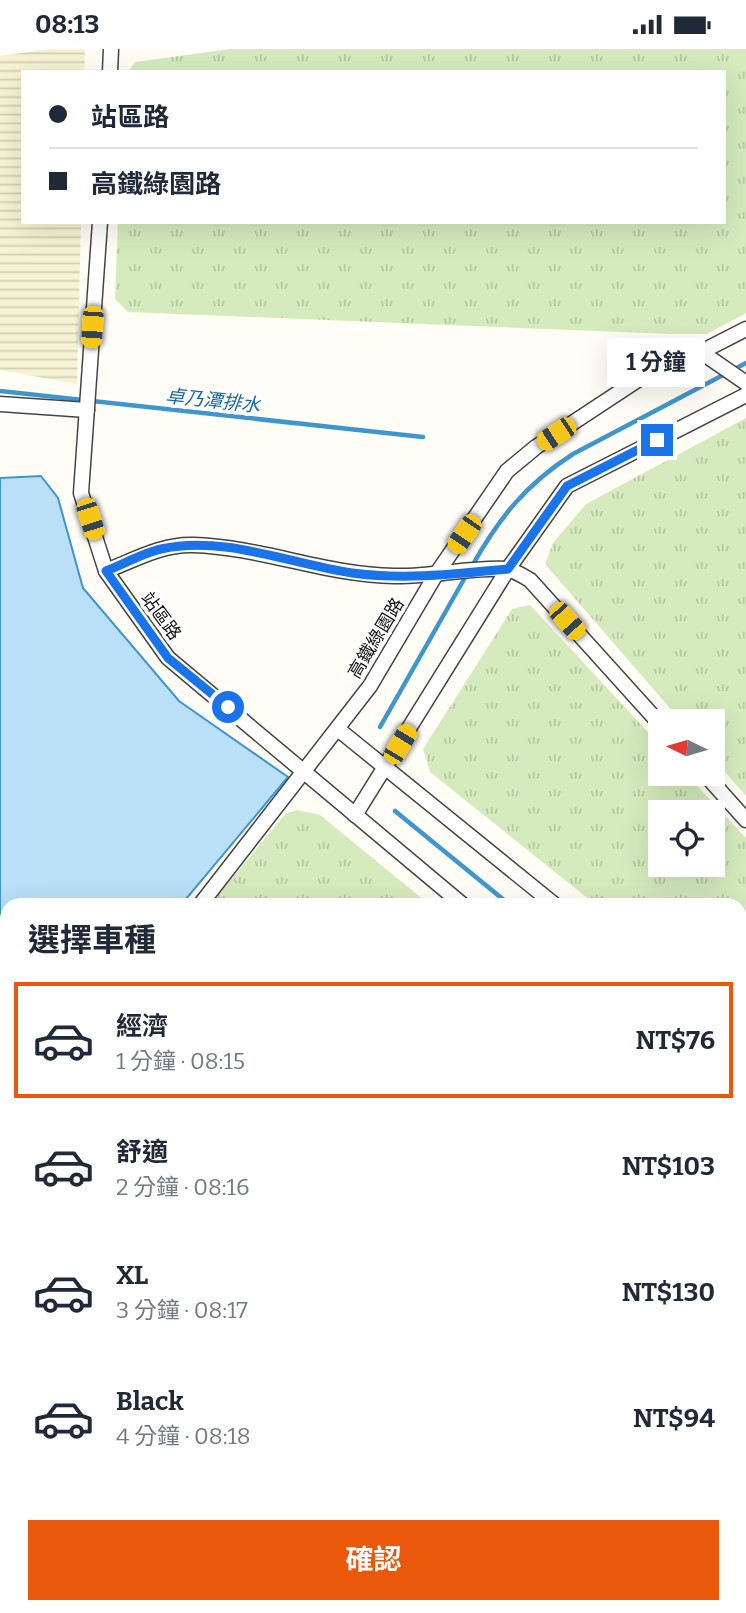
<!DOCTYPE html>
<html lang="zh-TW">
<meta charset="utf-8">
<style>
body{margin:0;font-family:Bitter,"Noto Sans TC",serif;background:#f6f6f7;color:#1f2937;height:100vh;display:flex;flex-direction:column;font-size:26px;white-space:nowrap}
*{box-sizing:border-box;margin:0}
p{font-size:23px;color:#747a83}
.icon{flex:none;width:38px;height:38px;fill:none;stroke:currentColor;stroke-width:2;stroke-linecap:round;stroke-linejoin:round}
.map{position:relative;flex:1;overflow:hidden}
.details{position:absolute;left:0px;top:849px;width:747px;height:716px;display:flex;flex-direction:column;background:#fff;border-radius:21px 21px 0 0;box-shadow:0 7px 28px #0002}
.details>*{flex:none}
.hud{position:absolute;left:21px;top:21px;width:705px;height:154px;border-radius:0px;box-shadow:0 7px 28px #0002;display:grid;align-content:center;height:154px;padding:0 28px;background:#fff}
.needle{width:46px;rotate:275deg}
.controls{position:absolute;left:648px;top:660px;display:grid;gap:14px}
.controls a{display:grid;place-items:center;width:77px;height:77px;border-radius:0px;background:#fff;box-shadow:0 7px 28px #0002;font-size:35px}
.end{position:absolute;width:32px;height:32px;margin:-16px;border:9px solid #1a73e8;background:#fff;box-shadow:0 0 0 4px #fff}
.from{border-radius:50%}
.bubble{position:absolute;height:49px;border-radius:0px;background:#fff;box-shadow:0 7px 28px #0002;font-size:23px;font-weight:700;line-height:49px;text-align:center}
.car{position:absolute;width:21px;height:42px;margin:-21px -10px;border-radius:9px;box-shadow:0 0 5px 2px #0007;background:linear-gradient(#f5c518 24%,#345 0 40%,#f5c518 0 76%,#345 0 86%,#f5c518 0)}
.hud b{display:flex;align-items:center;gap:24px;height:66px;font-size:26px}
.hud b+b{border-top:2px solid #e0e1e3}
.hud i{width:18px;height:18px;background:#1f2937}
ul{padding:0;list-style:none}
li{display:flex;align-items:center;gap:21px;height:116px;margin:0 14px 10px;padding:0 14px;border:4px solid transparent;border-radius:0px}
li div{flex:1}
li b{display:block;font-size:26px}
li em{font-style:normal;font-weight:700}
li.current{border-color:#ea580c}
li>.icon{width:63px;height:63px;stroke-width:1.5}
h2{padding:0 28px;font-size:32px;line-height:84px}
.cta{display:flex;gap:14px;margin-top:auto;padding:14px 28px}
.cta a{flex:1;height:80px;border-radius:0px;background:#ea580c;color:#fff;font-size:28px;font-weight:700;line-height:80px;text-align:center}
.status{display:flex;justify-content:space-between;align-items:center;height:49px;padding:0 35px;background:#fff;direction:ltr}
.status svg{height:19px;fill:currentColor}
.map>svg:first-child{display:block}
</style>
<div class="status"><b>08:13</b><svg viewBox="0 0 49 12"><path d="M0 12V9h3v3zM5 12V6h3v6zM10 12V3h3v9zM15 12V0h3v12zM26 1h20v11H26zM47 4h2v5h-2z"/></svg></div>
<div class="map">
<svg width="746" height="1564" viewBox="0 0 746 1564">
<defs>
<pattern id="farmland-rules" width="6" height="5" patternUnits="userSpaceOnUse" patternTransform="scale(1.75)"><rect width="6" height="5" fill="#f6f3d4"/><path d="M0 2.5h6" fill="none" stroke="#d2cfb5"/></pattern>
<pattern id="grass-tufts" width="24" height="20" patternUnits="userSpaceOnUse" patternTransform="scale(1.75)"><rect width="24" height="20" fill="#d5ebbd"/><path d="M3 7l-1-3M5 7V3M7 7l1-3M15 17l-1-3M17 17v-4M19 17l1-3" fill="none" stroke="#b6c8a1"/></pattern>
</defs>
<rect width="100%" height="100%" fill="#fffdf5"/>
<g fill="url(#farmland-rules)">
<polygon points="50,0 85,0 84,23 23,23 23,173 81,173 77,335 0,321 0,7"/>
<polygon points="0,1167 7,1172 7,1558 111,1558 112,1564 0,1564"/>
</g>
<g fill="url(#grass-tufts)" fill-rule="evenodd">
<polygon points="231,0 746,0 746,264 707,285 670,285 128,263 115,250 118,173 724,173 724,23 128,23 135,13"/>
<polygon points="746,369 746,747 712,708 712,672 681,672 545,515 553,494 586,455"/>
<path d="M 530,556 L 660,696 L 660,724 L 686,725 L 746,789 L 746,889 L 740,896 L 740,856 L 596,856 L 430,723 L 423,700 L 512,560 ZM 712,763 L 712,816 L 660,816 L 660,763 Z"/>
<polygon points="297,761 320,766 430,856 210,856 285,765"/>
<polygon points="740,1112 746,1117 746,1387 740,1381"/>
<polygon points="746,1524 746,1564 713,1564 719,1558 740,1558 740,1531"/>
</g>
<polygon fill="#b9e0f7" stroke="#3f96cf" stroke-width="2" points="41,427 58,449 83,539 179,652 288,728 181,856 7,856 7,1063 0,1071 0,429"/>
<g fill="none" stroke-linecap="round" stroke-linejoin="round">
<g stroke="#3f96cf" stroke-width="4.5">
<polyline points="0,342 423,388"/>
<path d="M 472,517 C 499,469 525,436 573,405 L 746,314"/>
<polyline points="380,678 467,525"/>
<polyline points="395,762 510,856"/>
<polyline points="740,1043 746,1047"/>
</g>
<g stroke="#444" stroke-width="17">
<g id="minor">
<polyline points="110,23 111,0"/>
<polyline points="100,173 81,444 106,522 168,609 463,856"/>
<polyline points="701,303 746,334"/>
<polyline points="0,355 87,361"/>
<path d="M 106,522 C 134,511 162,495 193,496 C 261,498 326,526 394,527 C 431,528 471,518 506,520 C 514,521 523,527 530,531 L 660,675"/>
<polyline points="339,681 555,856"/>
<polyline points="704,724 746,771"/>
<polyline points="355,766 508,520 567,437 746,346"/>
<polyline points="200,856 370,637 435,527 507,422 536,398 656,319 701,303 746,280"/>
<polyline points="740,934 746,927"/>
<polyline points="740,1008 746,1013"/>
<polyline points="740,1084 746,1088"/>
<polyline points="0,1099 7,1091"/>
<polyline points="0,1140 7,1146"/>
<polyline points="740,1394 746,1399"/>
<polyline points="740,1503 746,1495"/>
<polyline points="305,1558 318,1564"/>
<polyline points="613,1558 620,1564"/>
<polyline points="693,1564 698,1558"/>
</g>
</g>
<use href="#minor" stroke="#fff" stroke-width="14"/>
</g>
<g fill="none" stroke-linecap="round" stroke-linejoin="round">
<path stroke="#1a73e8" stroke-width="9" d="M 228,658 L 168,609 L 106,522 C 124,515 143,504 161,500 C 224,486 291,515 352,524 C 404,531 456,525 508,520 L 567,437 L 657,391"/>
</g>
<g text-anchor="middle" stroke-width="7" stroke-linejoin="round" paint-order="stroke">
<g font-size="18" fill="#111" stroke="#fff">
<text transform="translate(161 567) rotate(54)" y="6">站區路</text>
<text transform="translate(376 589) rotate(-59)" y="6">高鐵綠園路</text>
</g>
<g font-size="19" font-style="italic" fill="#1768a6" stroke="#fff">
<text transform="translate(213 351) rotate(6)" y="7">卓乃潭排水</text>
</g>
</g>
</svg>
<div class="controls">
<a><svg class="needle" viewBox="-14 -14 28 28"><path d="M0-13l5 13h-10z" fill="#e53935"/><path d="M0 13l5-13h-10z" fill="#747a83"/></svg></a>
<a><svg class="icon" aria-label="locate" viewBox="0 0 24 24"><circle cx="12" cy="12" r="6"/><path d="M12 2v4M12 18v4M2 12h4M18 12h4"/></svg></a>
</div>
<i class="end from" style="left:228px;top:658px"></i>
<i class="end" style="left:657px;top:391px"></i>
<div class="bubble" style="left:607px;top:289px;width:98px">1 分鐘</div>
<i class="car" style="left:92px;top:278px;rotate:184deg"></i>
<i class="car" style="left:556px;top:385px;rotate:237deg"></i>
<i class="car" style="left:90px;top:470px;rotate:162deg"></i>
<i class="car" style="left:464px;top:485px;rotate:214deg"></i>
<i class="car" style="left:567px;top:572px;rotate:138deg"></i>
<i class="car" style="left:400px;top:695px;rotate:31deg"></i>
<div class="hud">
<b><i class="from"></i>站區路</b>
<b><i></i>高鐵綠園路</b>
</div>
<section class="details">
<h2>選擇車種</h2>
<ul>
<li class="current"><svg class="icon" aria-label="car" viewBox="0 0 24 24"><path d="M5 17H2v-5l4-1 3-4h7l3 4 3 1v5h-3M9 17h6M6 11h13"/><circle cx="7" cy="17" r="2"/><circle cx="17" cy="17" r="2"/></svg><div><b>經濟</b><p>1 分鐘 · 08:15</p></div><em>NT$76</em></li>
<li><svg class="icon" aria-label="car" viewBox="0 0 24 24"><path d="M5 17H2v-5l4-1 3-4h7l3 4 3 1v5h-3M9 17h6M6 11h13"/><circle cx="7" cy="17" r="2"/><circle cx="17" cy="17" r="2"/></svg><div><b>舒適</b><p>2 分鐘 · 08:16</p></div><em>NT$103</em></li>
<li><svg class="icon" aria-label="car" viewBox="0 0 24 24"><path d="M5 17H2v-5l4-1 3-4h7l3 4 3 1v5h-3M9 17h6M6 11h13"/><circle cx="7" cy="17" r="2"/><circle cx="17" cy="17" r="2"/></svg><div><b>XL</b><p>3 分鐘 · 08:17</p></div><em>NT$130</em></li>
<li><svg class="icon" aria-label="car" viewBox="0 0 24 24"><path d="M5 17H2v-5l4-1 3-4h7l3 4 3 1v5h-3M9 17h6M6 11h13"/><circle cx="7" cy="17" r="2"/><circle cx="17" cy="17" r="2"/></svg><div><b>Black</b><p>4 分鐘 · 08:18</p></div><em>NT$94</em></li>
</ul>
<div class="cta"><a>確認</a></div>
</section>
</div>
